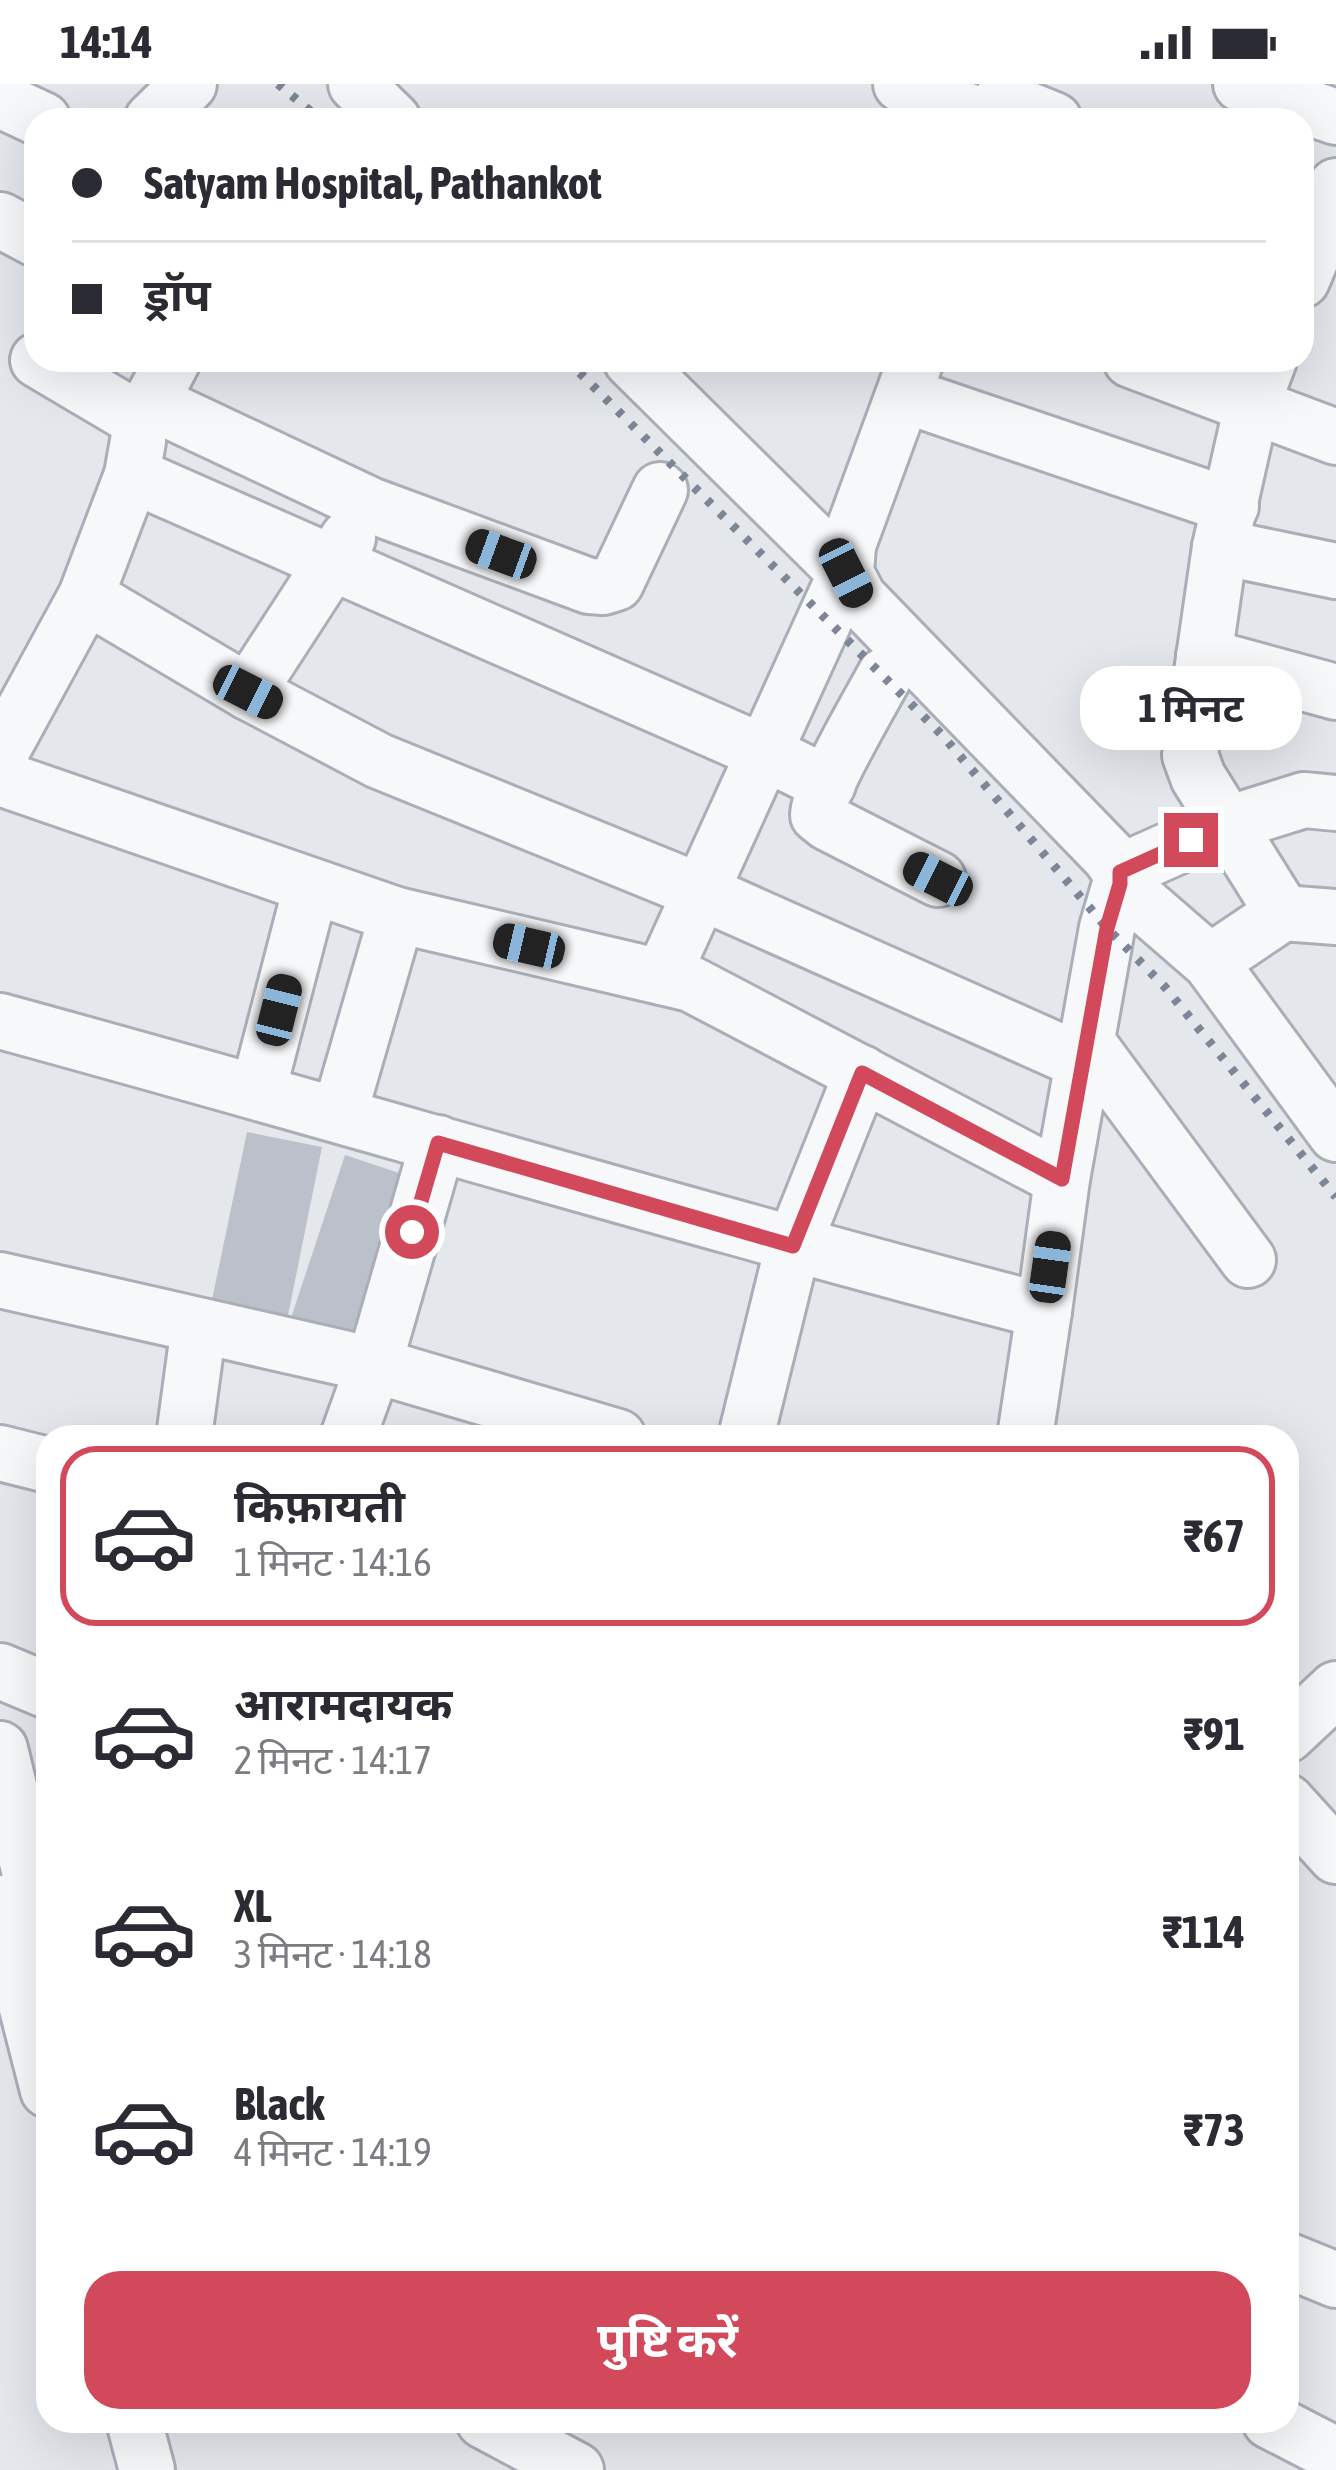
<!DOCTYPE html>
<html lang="hi">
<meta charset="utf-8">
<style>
body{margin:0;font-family:"Asap Condensed","Noto Sans Devanagari",sans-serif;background:#f2f2f3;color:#2b2b33;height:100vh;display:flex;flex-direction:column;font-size:45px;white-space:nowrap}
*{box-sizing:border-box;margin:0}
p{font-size:39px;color:#7c7c81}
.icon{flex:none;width:66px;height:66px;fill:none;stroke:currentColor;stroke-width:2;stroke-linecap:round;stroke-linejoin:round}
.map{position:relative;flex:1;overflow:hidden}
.drawer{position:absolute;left:36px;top:1341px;width:1263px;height:1008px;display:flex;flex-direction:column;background:#fff;border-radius:36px;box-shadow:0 12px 48px #0002}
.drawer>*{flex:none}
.top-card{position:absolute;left:24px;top:24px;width:1290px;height:264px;border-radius:36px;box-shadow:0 12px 48px #0002;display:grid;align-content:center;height:264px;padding:0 48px;background:#fff}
.end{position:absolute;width:54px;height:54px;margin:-27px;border:15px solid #d1495b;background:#fff;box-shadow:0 0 0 6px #fff}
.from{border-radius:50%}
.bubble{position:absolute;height:84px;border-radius:36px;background:#fff;box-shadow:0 12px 48px #0002;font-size:39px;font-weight:700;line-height:84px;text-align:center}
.car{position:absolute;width:36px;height:72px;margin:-36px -18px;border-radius:15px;box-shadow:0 0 9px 3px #0007;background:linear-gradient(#222 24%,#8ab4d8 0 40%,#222 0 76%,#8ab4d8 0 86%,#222 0)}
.top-card b{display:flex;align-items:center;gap:42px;height:114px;font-size:45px}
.top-card b+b{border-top:3px solid #e1e1e2}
.top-card i{width:30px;height:30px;background:#2b2b33}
ul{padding:21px 0 0;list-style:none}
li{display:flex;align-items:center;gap:36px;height:180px;margin:0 24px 18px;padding:0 24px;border:6px solid transparent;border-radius:36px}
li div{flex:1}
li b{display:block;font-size:45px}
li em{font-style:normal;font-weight:700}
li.active{border-color:#d1495b}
li>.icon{width:108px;height:108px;stroke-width:1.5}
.cta{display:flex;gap:24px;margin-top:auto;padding:24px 48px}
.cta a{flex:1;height:138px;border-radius:36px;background:#d1495b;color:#fff;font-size:48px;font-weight:700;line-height:138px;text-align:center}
.status{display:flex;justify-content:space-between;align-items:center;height:84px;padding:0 60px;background:#fff;direction:ltr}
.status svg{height:33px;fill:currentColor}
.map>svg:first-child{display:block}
</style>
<div class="status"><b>14:14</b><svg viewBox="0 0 49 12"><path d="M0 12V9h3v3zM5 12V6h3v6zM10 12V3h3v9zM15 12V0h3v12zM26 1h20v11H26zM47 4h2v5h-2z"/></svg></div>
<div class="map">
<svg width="1336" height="2386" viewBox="0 0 1336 2386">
<rect width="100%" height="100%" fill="#e4e7ec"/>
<g fill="#bbc0ca">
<polygon points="247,1048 322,1063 283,1256 207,1240"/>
<polygon points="345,1071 411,1093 357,1259 290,1237"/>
</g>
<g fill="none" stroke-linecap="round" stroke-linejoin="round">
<g stroke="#a9aeb7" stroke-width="60">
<g id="minor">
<polyline points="356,0 393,36"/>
<polyline points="901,0 990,36"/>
<polyline points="1241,0 1336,33"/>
<polyline points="1002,15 1054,36"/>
<polyline points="0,16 43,36"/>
<polyline points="152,36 189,0"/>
<polyline points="0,136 36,155"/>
<polyline points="1302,196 1323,146 1336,102"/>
<polyline points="38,276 141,337 173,276"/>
<polyline points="631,276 846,489 662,893"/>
<polyline points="1131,276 1336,353"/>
<polyline points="1269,276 1252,321 1220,463 1190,671 1198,693 1283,829"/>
<polyline points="904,311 1231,422"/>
<polyline points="151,318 370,421 589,502 603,503 616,499 660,406"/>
<polyline points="132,391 763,668 828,700"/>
<polyline points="1220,463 1336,487"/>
<polyline points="86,512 248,608 379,677 699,807 1083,978"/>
<polyline points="1204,572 1336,608"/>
<path d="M 885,591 C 870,619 818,706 818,731 L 828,739 L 938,795"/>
<polyline points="248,608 348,454"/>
<polyline points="0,670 86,512 132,391 138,357"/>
<polyline points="0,694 397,831 691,900 1062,1095"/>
<polyline points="1120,788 1227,740 1304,716 1336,719"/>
<polyline points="1120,800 1210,878 1336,1050"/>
<polyline points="1210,878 1283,829 1336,833"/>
<path d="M 0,937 C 348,1032 694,1136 1044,1227 L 1062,1095 L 1107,844 L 1120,800 L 1120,788 L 1110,773 L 859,514 L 846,489 L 848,461 L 916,276"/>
<polyline points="1087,958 1248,1176"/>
<polyline points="258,1007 311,803"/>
<polyline points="339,1031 397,831"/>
<polyline points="0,1196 374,1281 618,1353"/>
<polyline points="184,1353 199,1242"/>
<polyline points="348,1353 374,1281 438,1059"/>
<polyline points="746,1353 793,1162 862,989"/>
<polyline points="1025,1353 1044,1227"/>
<polyline points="0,1369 48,1381"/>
<polyline points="0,1587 48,1607"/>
<polyline points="1287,1651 1336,1605"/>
<polyline points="0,1665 48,1865"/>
<polyline points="1287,1718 1336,1772"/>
<polyline points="0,1819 48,2006"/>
<polyline points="1287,2176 1336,2196"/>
<polyline points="134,2337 147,2386"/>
<polyline points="484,2337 576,2386"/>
<polyline points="1270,2337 1336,2371"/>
</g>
</g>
<use href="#minor" stroke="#f7f8fa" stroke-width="54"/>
<g stroke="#7d8696" stroke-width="9" stroke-dasharray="6 12" stroke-linecap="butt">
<polyline points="278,0 321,36"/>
<polyline points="567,276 942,651 1107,844 1164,902 1336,1113"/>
</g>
</g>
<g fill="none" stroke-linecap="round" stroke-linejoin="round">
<polyline stroke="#d1495b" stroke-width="15" points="412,1148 438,1059 793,1162 862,989 1062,1095 1107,844 1120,800 1120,788 1191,756"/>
</g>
</svg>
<i class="end from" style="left:412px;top:1148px"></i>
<i class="end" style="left:1191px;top:756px"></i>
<div class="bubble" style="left:1080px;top:582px;width:222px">1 मिनट</div>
<i class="car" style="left:501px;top:470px;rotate:290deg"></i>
<i class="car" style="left:846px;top:489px;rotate:153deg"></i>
<i class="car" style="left:248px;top:608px;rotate:117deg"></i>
<i class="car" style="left:938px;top:795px;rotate:297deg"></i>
<i class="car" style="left:529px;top:862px;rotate:283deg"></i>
<i class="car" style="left:279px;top:926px;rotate:14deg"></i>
<i class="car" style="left:1050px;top:1183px;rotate:8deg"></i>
<div class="top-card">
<b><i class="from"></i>Satyam Hospital, Pathankot</b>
<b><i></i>ड्रॉप</b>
</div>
<section class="drawer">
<ul>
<li class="active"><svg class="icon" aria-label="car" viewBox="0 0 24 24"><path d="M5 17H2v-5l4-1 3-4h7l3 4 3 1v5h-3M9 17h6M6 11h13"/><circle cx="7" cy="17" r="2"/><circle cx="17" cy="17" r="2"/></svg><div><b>किफ़ायती</b><p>1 मिनट · 14:16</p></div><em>₹67</em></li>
<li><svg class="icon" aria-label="car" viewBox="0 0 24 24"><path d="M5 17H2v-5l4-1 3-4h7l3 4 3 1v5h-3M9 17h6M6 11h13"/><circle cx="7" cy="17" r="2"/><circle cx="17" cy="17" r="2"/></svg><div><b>आरामदायक</b><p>2 मिनट · 14:17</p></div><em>₹91</em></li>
<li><svg class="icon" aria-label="car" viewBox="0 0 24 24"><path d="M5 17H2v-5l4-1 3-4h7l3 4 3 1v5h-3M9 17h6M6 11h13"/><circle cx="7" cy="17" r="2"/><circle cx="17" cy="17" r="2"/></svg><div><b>XL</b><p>3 मिनट · 14:18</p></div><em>₹114</em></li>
<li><svg class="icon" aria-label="car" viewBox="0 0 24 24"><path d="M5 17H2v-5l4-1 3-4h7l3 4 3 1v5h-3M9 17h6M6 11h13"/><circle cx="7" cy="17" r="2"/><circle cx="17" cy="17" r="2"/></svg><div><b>Black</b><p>4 मिनट · 14:19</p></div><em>₹73</em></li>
</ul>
<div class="cta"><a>पुष्टि करें</a></div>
</section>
</div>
